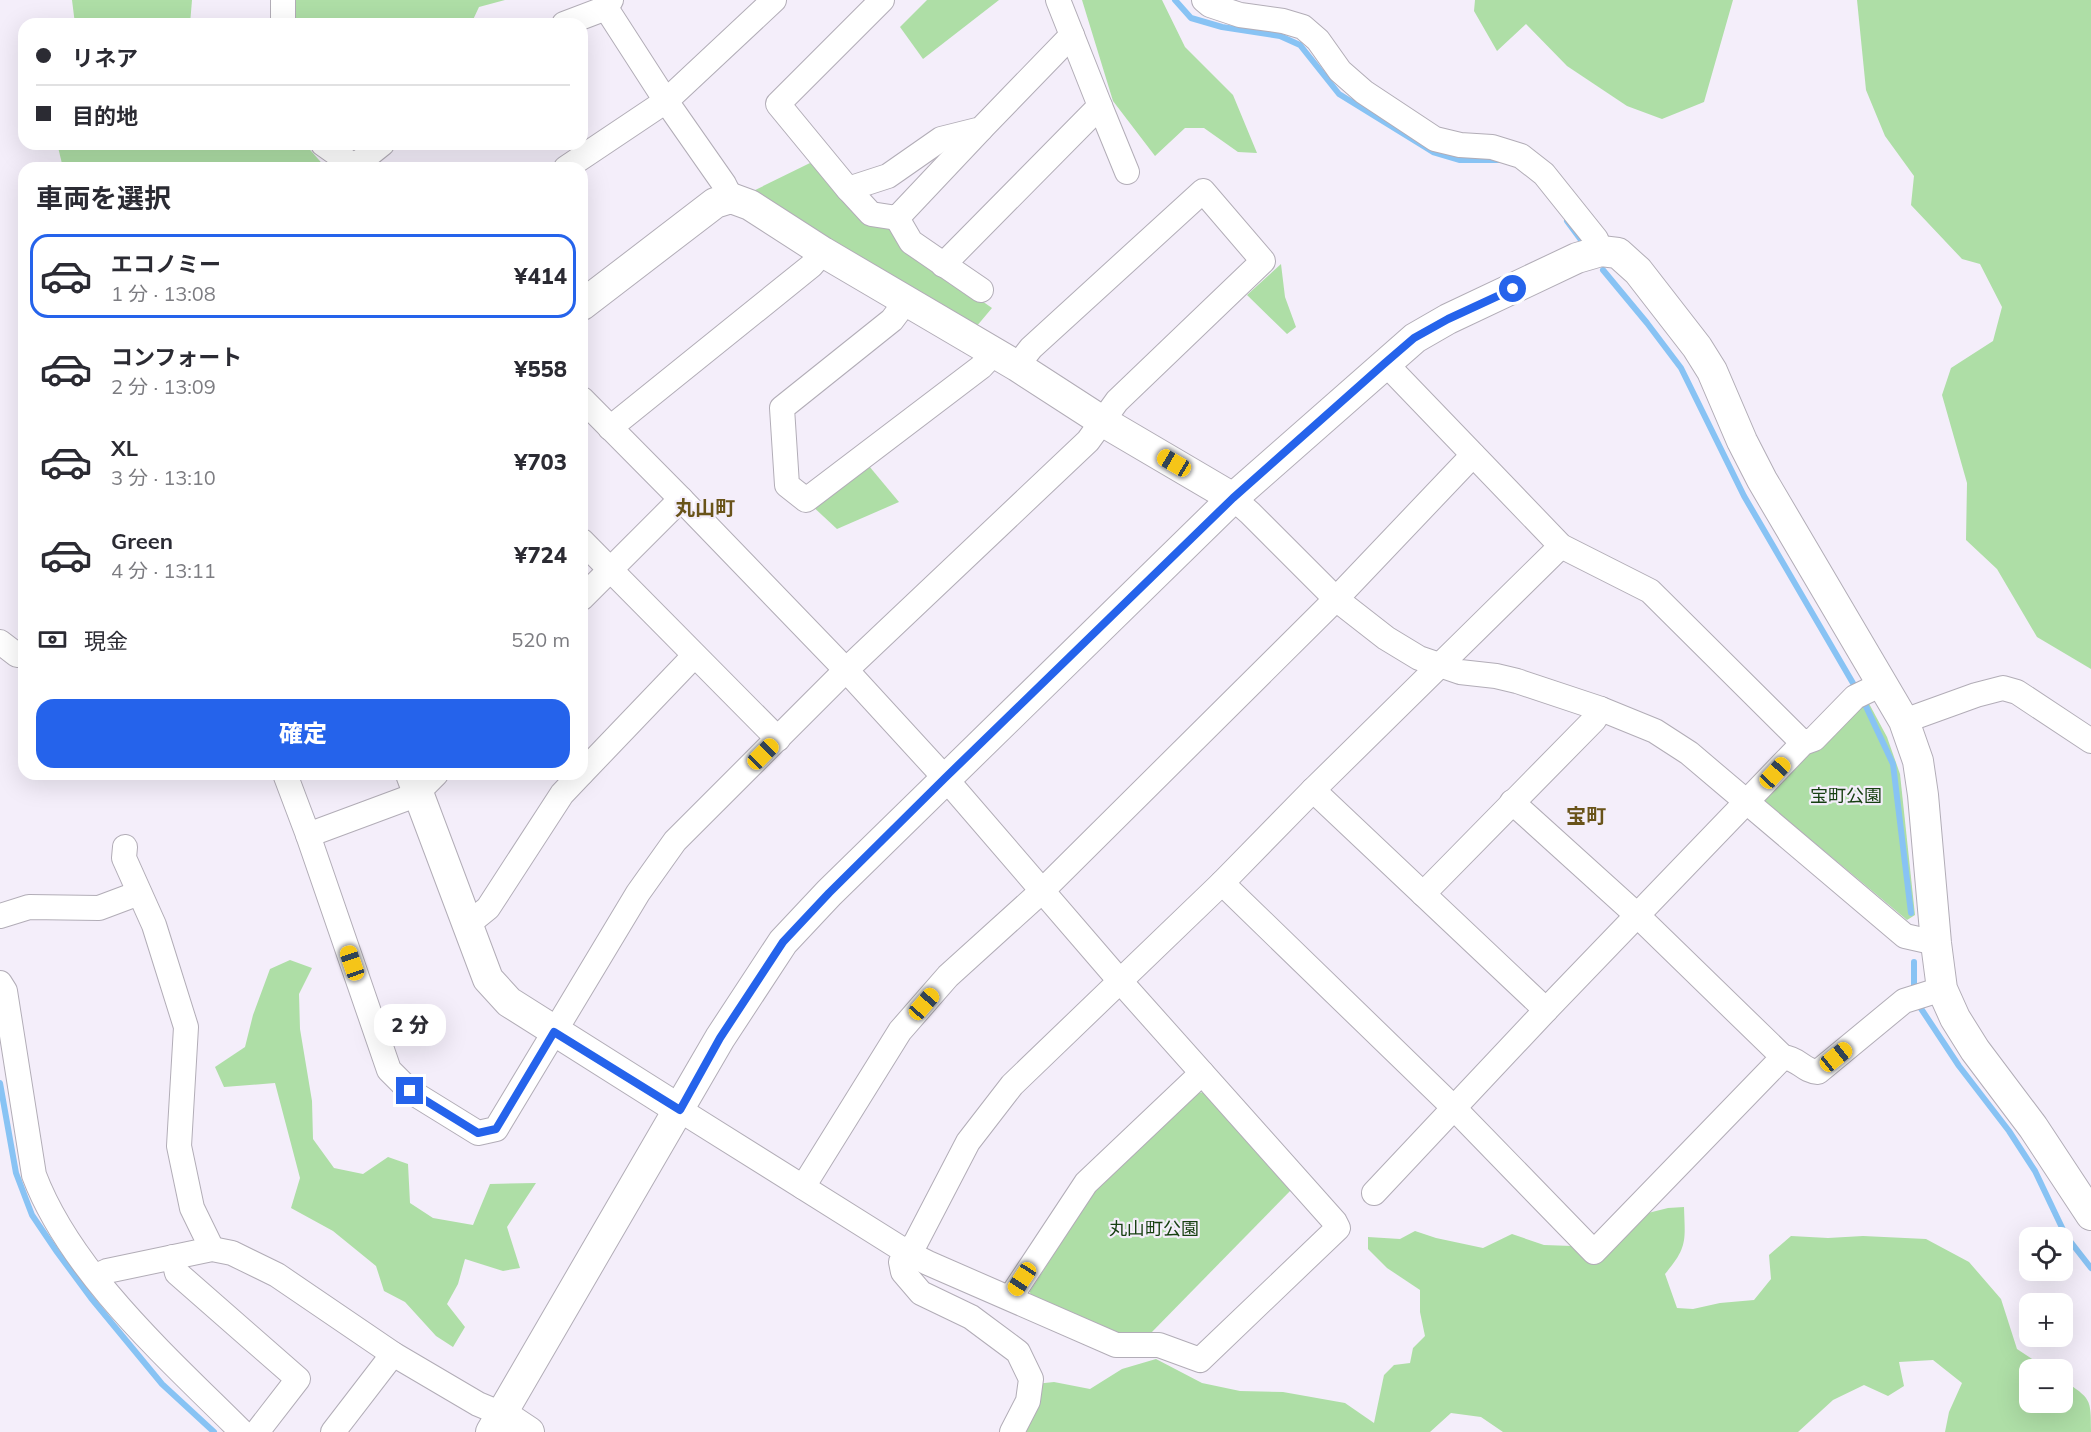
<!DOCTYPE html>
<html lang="ja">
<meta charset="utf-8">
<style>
body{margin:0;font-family:Mulish,"Noto Sans JP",sans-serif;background:#f2f2f3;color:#2b2b33;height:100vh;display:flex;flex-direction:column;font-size:22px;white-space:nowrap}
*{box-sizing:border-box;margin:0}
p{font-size:20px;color:#7c7c81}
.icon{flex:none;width:33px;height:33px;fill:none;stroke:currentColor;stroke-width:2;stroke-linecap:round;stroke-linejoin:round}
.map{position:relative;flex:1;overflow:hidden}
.sheet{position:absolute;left:18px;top:162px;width:570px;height:618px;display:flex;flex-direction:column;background:#fff;border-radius:18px;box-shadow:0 6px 24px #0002}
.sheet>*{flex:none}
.top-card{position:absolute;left:18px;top:18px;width:570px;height:132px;border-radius:18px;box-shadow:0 6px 24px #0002;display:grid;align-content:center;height:132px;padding:0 18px;background:#fff}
.buttons{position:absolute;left:2019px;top:1227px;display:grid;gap:12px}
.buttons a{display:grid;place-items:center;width:54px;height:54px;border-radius:12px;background:#fff;box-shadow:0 6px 24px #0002;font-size:30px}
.end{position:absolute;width:27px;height:27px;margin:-14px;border:8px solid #2563eb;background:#fff;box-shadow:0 0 0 3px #fff}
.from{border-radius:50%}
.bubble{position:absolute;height:42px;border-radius:18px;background:#fff;box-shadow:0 6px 24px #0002;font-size:20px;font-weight:800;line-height:42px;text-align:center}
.car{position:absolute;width:18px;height:36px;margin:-18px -9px;border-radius:8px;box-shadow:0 0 4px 2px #0007;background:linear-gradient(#f5c518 24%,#345 0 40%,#f5c518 0 76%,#345 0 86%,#f5c518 0)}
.top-card b{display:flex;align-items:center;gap:21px;height:57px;font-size:22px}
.top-card b+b{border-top:2px solid #e1e1e2}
.top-card i{width:15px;height:15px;background:#2b2b33}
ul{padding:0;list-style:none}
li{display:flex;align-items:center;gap:18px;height:84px;margin:0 12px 9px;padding:0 6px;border:3px solid transparent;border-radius:18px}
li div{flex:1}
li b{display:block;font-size:22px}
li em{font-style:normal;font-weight:800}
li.on{border-color:#2563eb}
li>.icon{width:54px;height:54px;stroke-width:1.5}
h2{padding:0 18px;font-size:27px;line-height:72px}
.pay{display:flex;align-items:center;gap:15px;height:66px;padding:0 18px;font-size:22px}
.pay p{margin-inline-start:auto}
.action{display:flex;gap:12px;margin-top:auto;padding:12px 18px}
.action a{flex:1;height:69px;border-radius:18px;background:#2563eb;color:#fff;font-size:24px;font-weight:800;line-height:69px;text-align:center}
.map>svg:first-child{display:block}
</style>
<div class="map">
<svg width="2091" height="1432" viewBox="0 0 2091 1432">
<rect width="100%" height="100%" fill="#f4eefa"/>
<g fill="#aedea6">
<polygon points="72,0 192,0 190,24 75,24"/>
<polygon points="293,0 505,0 479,7 471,24 297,24"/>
<polygon points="927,0 999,0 923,59 900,27"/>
<polygon points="1082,0 1162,0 1185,47 1233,95 1257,153 1238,152 1204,128 1185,128 1155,156 1113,101"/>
<polygon points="1475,0 1733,0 1704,102 1662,119 1627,106 1567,66 1526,24 1497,51 1474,11"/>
<polygon points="1857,0 2091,0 2091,669 2037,637 1997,569 1966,540 1967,483 1942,395 1951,368 1993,341 2002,307 1980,264 1962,259 1911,205 1914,176 1885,136 1866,90"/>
<polygon points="61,144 305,144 326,168 63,168 58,147"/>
<polygon points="810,163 869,217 889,220 902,245 992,308 976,327 747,194"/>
<polygon points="1281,264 1285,297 1296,327 1287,334 1247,295"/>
<polygon points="864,460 899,502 837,529 808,502"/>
<polygon points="1866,698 1887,737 1900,774 1915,915 1907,920 1762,799"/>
<polygon points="290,960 312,968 299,994 300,1029 312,1101 313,1139 334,1168 363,1174 388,1157 408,1164 410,1203 433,1218 473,1225 490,1184 536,1183 507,1227 520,1268 503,1271 465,1259 458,1284 447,1304 465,1327 453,1347 436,1336 405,1302 384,1291 376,1266 333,1231 291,1208 300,1178 275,1083 224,1087 215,1067 245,1047 253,1015 270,969"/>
<polygon points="1193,1092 1209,1093 1293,1188 1149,1335 1119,1334 1031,1302 1030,1291 1099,1184"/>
<path d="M 1684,1207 C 1685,1241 1688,1247 1665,1274 L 1677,1308 L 1693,1309 L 1720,1303 L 1754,1300 L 1771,1279 L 1769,1255 L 1791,1236 L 1828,1238 L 1863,1236 L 1926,1239 L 1969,1262 L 2001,1299 L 2017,1349 L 2047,1369 L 2030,1370 L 2030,1402 L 2062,1402 L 2063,1380 C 2091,1399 2091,1398 2091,1432 L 1945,1432 L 1949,1412 L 1962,1383 L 1933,1360 L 1899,1362 L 1904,1386 L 1888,1396 L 1864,1385 L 1833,1400 L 1798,1432 L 1503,1432 L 1481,1417 L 1451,1413 L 1430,1432 L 1016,1432 L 1035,1384 L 1054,1382 L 1090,1389 L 1122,1369 L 1156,1359 L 1202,1383 L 1240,1391 L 1283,1392 L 1345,1403 L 1374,1423 L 1384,1375 L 1394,1365 L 1410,1363 L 1413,1348 L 1425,1336 L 1420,1312 L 1420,1290 L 1387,1268 L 1368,1249 L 1368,1237 L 1400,1239 L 1415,1231 L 1436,1238 L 1483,1248 L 1512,1234 L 1544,1245 L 1572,1246 L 1615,1244 L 1640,1215 L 1668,1208 Z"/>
</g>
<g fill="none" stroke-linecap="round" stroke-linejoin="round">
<g stroke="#88c3f4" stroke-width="6">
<polyline points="1175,0 1191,18 1222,27 1280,36 1300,45 1339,94 1433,152 1460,160 1499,160"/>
<polyline points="1567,221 1581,240"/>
<polyline points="1603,270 1647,323 1681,368 1744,496 1857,690"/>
<polyline points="1862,698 1893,764 1911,913"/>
<polyline points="1914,962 1914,991"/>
<polyline points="1916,1001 1959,1066 2009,1131 2035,1171 2066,1236 2091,1268"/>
<polyline points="0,1083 16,1173 32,1215 57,1252 91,1298 162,1384 214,1432"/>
</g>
<g stroke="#b2adb7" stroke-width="26">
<g id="minor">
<polyline points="283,0 283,24"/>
<polyline points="882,0 778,104 848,189 888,176 941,139 981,129 1072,35"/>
<polyline points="1204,0 1210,5 1240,15 1283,21 1303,27 1318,40 1340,71 1364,92 1435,139 1460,145 1492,147 1521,156 1544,174 1596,239 1601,251"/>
<polyline points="606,8 666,101 724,184 731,198"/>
<polyline points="564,24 606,8 611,0"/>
<polyline points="1100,106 1127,172"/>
<polyline points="323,144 357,168"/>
<polyline points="352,168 382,144"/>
<polyline points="566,168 666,101 774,0"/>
<polyline points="848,189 871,214 897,218 981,129"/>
<polyline points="897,218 911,242 981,290"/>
<polyline points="943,265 1100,106 1058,0"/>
<polyline points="907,300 892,320 782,408 787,485 806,500 981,367 994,353"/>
<polyline points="1385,363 1561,546 1650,591 1803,743"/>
<polyline points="582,399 681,499 846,670 945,778 1120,981 1335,1222 1338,1228 1200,1360 1159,1345 1116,1345 928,1263 908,1253 680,1110"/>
<polyline points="610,428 811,266 823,252"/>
<polyline points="1233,498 1250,513 1336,599 1386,638 1419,658 1460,672 1496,676 1517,681 1601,709 1655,731 1689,753 1905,936 1936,943"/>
<polyline points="582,541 778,739"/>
<polyline points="582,598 681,499"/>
<polyline points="0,642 17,655 24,655"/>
<polyline points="1904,721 1976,695 2003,688 2017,692 2091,741"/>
<polyline points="582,773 694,656"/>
<polyline points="285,774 308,835 389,1070 410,1091 478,1133 496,1129 638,893 675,841 846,670 1088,441 1117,401 1263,261 1203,191 1031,348 1017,366"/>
<polyline points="1313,790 1546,1010"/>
<polyline points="308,835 405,799 418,792 436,774"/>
<polyline points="125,847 124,858 154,925 186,1027 179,1146 192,1208 212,1249"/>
<polyline points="1222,883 1454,1108 1594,1252 1783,1057 1638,916 1512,802"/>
<polyline points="1423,894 1594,720 1601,709"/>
<polyline points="0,916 29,907 99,908 139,893"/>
<polyline points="467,925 488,908 562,794 581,774"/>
<path d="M 0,983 L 5,991 L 34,1175 C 71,1273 169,1359 242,1432"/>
<path d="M 1783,1057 C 1800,1059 1803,1071 1818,1072 L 1904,1001 L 1942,989"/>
<polyline points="803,1187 900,1031 948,976 1043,890 1336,599 1473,455"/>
<polyline points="1374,1193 1546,1010 1803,743 1814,739 1855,697 1882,684"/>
<polyline points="173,1257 177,1273 298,1379 257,1432"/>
<polyline points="96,1276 107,1271 212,1249 232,1253 277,1275 393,1354 478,1404 502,1414"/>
<polyline points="1010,1298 1086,1183 1202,1073"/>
<polyline points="333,1432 393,1354"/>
<polyline points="1012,1432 1028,1401 1031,1379 1018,1352 971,1317 921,1293 903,1272 901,1262 916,1242 968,1142 1012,1085 1222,883 1313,790 1561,546"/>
</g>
</g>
<g stroke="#b2adb7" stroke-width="32">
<g id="tertiary">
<polyline points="582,305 715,203 731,198 750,205 823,252 1017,366 1102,421 1233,498"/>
<polyline points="411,774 488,979 509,1002 680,1110"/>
<polyline points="502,1414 529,1432"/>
<polyline points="491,1432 720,1038 783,942 829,893 1233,498 1415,338 1448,319 1577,258 1601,251 1618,253 1638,271 1697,347 1712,371 1742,441 1762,480 1904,721 1918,761 1923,795 1936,943 1942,989 1955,1018 1975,1050 2033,1127 2091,1215"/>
</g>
</g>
<use href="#minor" stroke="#fff" stroke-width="24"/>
<use href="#tertiary" stroke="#fff" stroke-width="30"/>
</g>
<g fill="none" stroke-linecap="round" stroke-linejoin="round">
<polyline stroke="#2563eb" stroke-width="8" points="410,1091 478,1133 496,1129 554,1032 680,1110 720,1038 783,942 829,893 945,778 1233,498 1385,363 1414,338 1448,319 1513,289"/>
</g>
<g text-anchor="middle" stroke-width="4.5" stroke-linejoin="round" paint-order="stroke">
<g font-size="18" fill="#174011" stroke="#f4eefa">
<text x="1846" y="802">宝町公園</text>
<text x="1154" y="1235">丸山町公園</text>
</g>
<g font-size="20" font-weight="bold" fill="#695319" stroke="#f4eefa">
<text x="705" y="515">丸山町</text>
<text x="1586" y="823">宝町</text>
</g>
</g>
</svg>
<div class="buttons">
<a><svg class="icon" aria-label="locate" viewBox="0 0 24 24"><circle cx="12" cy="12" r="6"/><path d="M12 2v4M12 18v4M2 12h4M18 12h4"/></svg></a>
<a>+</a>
<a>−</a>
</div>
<i class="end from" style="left:1513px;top:289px"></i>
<i class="end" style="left:410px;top:1091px"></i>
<div class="bubble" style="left:374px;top:1004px;width:72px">2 分</div>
<i class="car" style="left:1174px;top:463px;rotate:300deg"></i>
<i class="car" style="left:763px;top:754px;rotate:45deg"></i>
<i class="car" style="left:1775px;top:773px;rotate:43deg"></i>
<i class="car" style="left:352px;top:963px;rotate:341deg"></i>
<i class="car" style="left:924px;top:1004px;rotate:41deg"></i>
<i class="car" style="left:1836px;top:1057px;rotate:51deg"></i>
<i class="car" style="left:1022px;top:1279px;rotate:213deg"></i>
<div class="top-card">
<b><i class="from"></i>リネア</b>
<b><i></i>目的地</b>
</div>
<section class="sheet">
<h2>車両を選択</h2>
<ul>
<li class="on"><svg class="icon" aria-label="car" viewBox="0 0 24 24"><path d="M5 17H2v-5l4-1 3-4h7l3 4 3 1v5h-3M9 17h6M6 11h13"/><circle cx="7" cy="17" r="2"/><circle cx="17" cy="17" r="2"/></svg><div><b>エコノミー</b><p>1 分 · 13:08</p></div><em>¥414</em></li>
<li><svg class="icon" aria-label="car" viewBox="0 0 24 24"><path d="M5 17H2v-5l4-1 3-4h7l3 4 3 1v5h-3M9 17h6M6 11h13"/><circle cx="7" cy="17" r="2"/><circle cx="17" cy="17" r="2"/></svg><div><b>コンフォート</b><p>2 分 · 13:09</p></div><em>¥558</em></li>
<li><svg class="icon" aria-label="car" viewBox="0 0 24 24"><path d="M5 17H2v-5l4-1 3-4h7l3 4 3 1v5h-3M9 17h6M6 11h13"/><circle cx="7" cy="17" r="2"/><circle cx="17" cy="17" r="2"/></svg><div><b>XL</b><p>3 分 · 13:10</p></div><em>¥703</em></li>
<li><svg class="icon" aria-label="car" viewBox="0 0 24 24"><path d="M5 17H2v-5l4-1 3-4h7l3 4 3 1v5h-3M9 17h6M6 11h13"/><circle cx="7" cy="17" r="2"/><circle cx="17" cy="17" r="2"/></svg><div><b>Green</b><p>4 分 · 13:11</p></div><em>¥724</em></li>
</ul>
<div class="pay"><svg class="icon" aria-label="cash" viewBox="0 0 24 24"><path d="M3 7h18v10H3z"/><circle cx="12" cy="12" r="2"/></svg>現金<p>520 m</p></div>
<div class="action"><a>確定</a></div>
</section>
</div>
